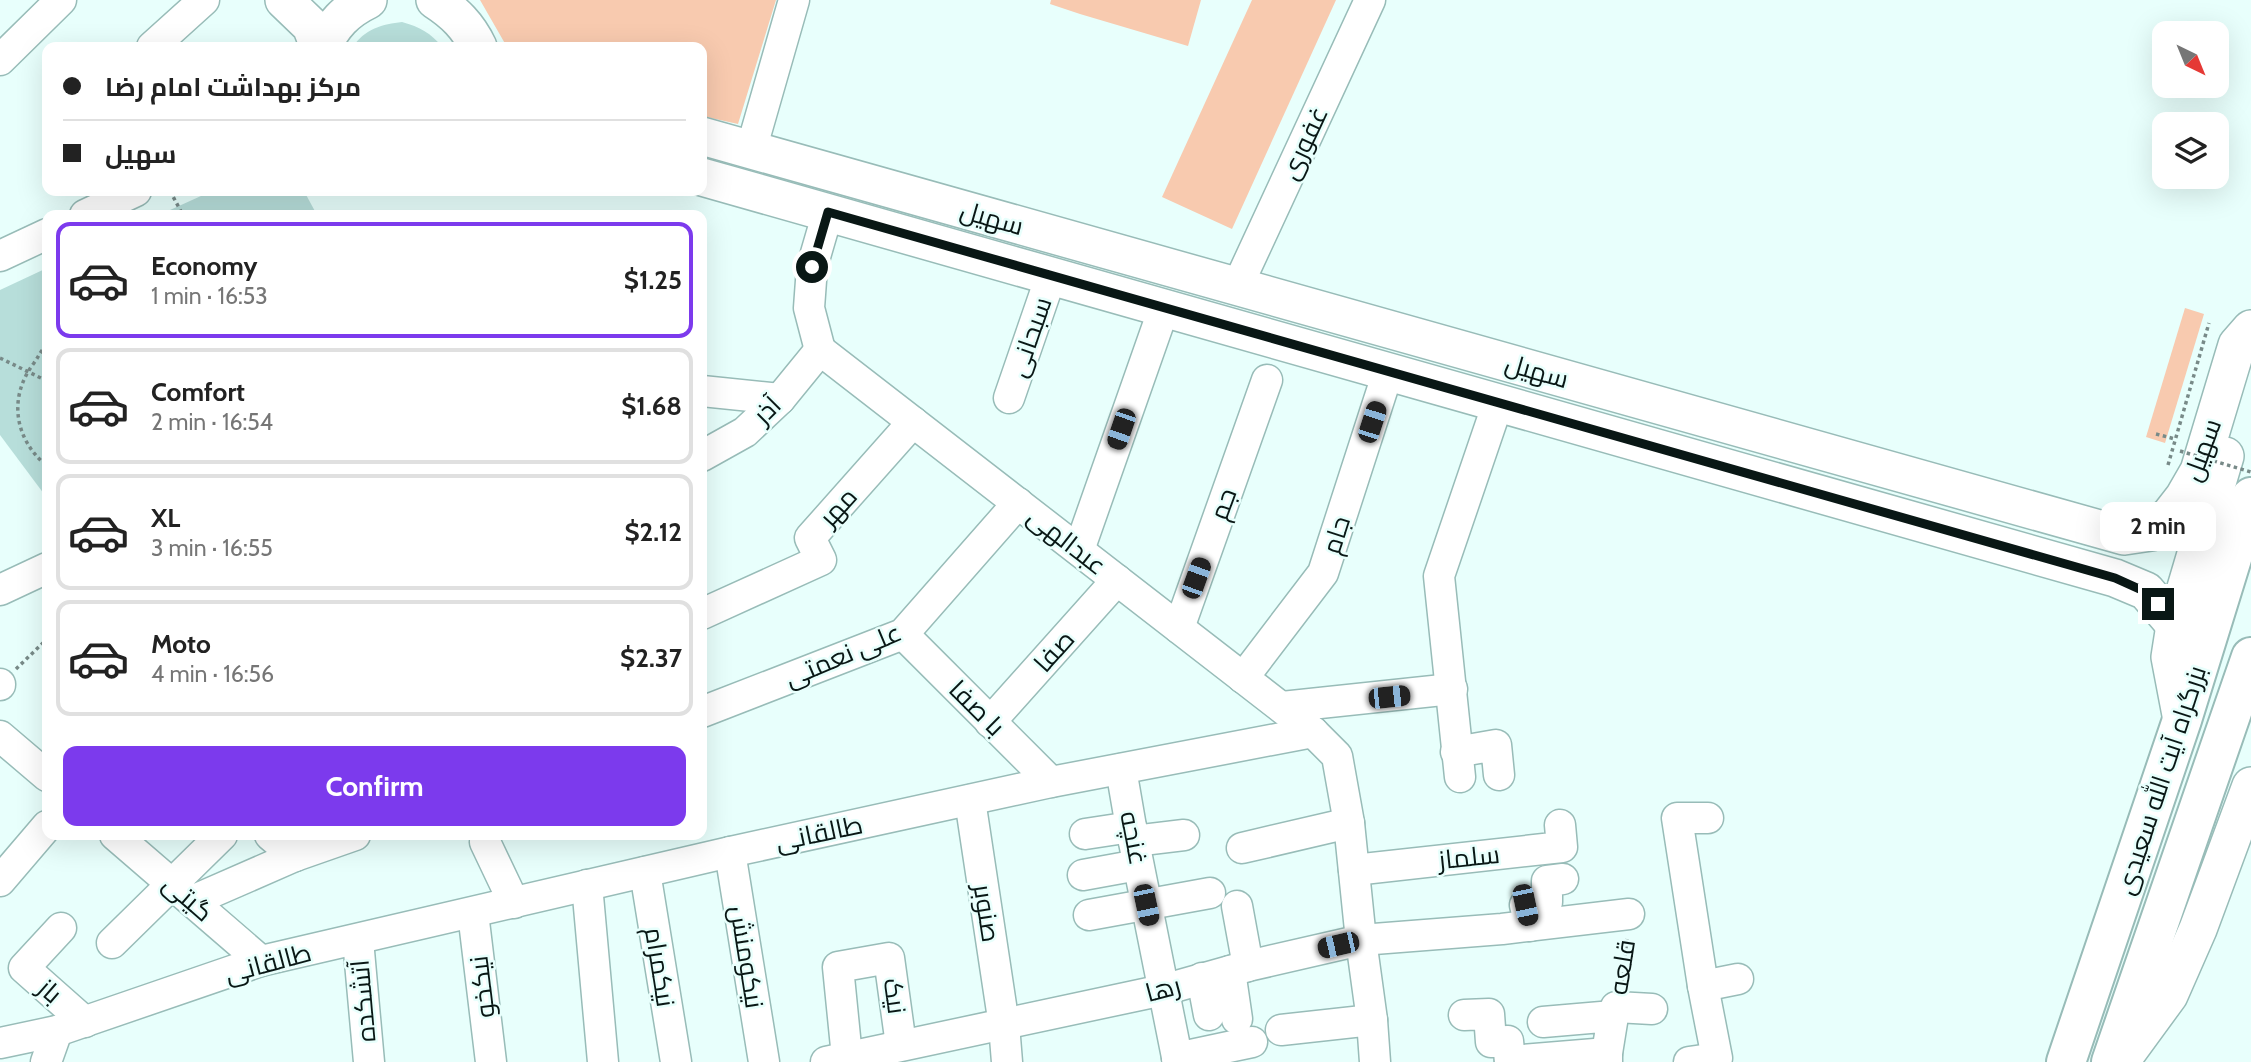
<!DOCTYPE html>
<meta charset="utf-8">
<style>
body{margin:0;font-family:Cabin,Cairo,sans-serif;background:#f6f6f6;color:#222;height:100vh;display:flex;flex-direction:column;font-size:26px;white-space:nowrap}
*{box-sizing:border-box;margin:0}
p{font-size:23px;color:#767676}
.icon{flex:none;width:38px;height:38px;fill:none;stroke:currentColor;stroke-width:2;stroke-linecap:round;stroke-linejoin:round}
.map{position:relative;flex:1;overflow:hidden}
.details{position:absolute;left:42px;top:210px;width:665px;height:630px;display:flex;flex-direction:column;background:#fff;border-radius:14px;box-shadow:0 7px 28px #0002}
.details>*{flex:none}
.guide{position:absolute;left:42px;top:42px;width:665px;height:154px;border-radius:14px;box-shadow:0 7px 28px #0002;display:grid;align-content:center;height:154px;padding:0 21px;background:#fff}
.needle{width:46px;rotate:137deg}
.buttons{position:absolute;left:2152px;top:21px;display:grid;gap:14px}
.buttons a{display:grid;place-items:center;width:77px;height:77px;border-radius:14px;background:#fff;box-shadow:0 7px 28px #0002;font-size:35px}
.end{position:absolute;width:32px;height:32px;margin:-16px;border:9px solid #091715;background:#fff;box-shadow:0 0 0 4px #fff}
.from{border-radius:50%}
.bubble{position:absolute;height:49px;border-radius:14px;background:#fff;box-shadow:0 7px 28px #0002;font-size:23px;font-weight:800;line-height:49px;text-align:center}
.car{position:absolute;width:21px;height:42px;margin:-21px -10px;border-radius:9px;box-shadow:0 0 5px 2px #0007;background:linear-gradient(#222 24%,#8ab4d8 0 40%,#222 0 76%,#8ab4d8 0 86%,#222 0)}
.guide b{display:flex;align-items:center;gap:24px;height:66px;font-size:26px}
.guide b+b{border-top:2px solid #e0e0e0}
.guide i{width:18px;height:18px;background:#222}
ul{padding:12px 0 0;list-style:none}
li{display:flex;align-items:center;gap:21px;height:116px;margin:0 14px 10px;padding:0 7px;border:4px solid #e0e0e0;border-radius:14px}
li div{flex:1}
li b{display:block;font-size:26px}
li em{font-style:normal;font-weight:800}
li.current{border-color:#7c3aed}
li>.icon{width:63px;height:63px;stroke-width:1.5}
.cta{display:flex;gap:14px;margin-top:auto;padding:14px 21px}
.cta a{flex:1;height:80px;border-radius:14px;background:#7c3aed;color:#fff;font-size:28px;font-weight:800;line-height:80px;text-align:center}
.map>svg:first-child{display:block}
</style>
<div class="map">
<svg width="2251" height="1062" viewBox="0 0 2251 1062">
<rect width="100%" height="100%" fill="#e8fffc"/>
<g fill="#b7deda">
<path d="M 402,22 C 420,27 431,33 442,47 L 353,47 C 364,29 383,24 402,22 Z"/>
<polygon points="212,191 304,191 317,215 159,215"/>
<polygon points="47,268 47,498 0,435 0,290"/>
</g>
<g fill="#f8caaf">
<polygon points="480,0 776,0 738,124 702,116 702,47 507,47"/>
<polygon points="1051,0 1201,0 1188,46 1080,14 1050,4"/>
<polygon points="1252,0 1336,0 1232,229 1162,197"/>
<polygon points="2185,308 2204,314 2165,443 2146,437"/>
</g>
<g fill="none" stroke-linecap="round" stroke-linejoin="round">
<g stroke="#98bcb8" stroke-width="33">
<g id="minor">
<polyline points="152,47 204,0"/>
<polyline points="0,60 61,0"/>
<polyline points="751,150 794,0"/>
<polyline points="85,215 136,191"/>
<polyline points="0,256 47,234"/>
<polyline points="1237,287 1370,0"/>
<polyline points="820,350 1313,732 1337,756 1349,823 1361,940 1372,1020 1375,1062"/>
<polyline points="820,350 809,308 812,267 828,212"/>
<polyline points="702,391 780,399"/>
<polyline points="1009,398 1051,276"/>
<polyline points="702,456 745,432 780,399 820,350"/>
<polyline points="1079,550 1164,308"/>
<polyline points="0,590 47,568"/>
<polyline points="702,614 821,560 810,538 913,422"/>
<polyline points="1179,628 1267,380"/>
<polyline points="903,634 1051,782"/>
<polyline points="1243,678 1323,573 1388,372"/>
<polyline points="0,684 0,685"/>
<polyline points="1282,707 1452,689"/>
<polyline points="702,712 903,634 1018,503"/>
<polyline points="990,722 1117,580"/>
<polyline points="0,736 47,776"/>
<polyline points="1456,752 1496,745 1499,775"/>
<polyline points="1121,769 1131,827 1178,1062"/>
<polyline points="1460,777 1439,576 1498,403"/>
<polyline points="970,800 1004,1025 1007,1062"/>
<polyline points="1085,834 1131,827"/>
<polyline points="115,835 261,961"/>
<polyline points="270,835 295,856"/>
<polyline points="1134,841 1184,835"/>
<polyline points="485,842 514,903"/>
<polyline points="1242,848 1349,823"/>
<polyline points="730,852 764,1062"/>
<polyline points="1354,870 1562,847 1560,825"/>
<polyline points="645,872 676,1062"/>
<polyline points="1083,875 1138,865"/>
<polyline points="0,881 47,826"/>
<polyline points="587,885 603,1062"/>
<polyline points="192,901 295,856 355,835"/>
<polyline points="1237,906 1248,966"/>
<polyline points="473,913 491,1062"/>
<polyline points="1089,915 1210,893"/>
<polyline points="1530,926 1525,905 1547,902 1547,881 1563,879"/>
<polyline points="61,928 24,968 85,1022"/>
<polyline points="358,940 369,1062"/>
<polyline points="112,943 222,835"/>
<polyline points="1230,971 1237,1019"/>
<polyline points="1202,978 1209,1015"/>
<polyline points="1703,986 1738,979"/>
<polyline points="1616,1007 1652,1009"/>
<polyline points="1464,1015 1489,1014 1491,1042 1508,1041 1510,1062"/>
<polyline points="1543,1022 1613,1016 1607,1053 1607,1062"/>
<polyline points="1281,1030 1372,1020"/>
<polyline points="0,1043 57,1031 261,961 730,852 1051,782 1313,732"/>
<polyline points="847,1057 838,967 889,958 901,1045"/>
<polyline points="1177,1058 1252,1042"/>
<polyline points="1510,1061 1607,1053"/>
<polyline points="46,1062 57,1031"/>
<polyline points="826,1062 1163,990 1248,966 1361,940 1502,929 1629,914"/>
<polyline points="1689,1062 1717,1058 1703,986 1677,818 1708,818"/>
</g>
</g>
<g stroke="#98bcb8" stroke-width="40">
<g id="major">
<polyline points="284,0 311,26 319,47"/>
<path d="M 435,0 C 455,13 468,26 478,47"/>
<path d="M 322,47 C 333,25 345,11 368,0"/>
<polyline points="702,136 2124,536 2151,532 2170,515 2184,497 2199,471 2237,345 2251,329"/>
<polyline points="702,177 2115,578 2146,591 2175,625"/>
<polyline points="2182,720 2170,657 2175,625 2225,456"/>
<polyline points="2120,1062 2169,995 2198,929 2251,786"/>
</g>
</g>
<g stroke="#98bcb8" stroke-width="42">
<g id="highway">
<polyline points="2066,1062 2182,720 2251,497"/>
<polyline points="2111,1062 2251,657"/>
</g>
</g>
<g stroke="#788a88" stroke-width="3.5" stroke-dasharray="3.5 3.5" stroke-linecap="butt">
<polyline points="170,191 183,215"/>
<path d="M 47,345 C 41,350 39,356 34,363 C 8,397 14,439 47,466"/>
<polyline points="0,358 47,381"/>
<polyline points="2156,434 2175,439"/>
<polyline points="2168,465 2209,323"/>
<polyline points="16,669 47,639"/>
<polyline points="1622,983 1627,939"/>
</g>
<use href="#minor" stroke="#fff" stroke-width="30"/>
<use href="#major" stroke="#fff" stroke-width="37"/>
<use href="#highway" stroke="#fff" stroke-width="38"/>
<polyline stroke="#788a88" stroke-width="3.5" stroke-dasharray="3.5 3.5" stroke-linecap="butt" points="2180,451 2251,472"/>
</g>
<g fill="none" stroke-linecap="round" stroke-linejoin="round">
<polyline stroke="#091715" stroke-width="9" points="812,267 828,212 2115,578 2146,592 2158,604"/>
</g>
<g text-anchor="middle" stroke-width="5" stroke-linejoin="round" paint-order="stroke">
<g font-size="26" fill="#091715" stroke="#e8fffc">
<text transform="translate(1304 143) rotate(-65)" y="9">غفوری</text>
<text transform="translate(992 218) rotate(16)" y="9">سهیل</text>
<text transform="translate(1030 337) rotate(-71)" y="9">سبحانی</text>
<text transform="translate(1537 371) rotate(16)" y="9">سهیل</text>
<text transform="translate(767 410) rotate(-45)" y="9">آذر</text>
<text transform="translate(2202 450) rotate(-70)" y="9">سهیل</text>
<text transform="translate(1223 504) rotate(-70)" y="9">جم</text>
<text transform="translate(838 507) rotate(-48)" y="9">مهر</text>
<text transform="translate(1336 535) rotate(-72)" y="9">جام</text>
<text transform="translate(1067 541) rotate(38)" y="9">عبدالهی</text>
<text transform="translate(1054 651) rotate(-48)" y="9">صفا</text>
<text transform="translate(843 655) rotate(-23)" y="9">علی نعمتی</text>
<text transform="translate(977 708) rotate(45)" y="9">با صفا</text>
<text transform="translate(2161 780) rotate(-72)" y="9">بزرگراه آیت الله سعیدی</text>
<text transform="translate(819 833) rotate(-12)" y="9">طالقانی</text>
<text transform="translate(1134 838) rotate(79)" y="9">غنچه</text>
<text transform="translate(1469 857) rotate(-6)" y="9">سلماز</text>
<text transform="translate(188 898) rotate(41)" y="9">گیتی</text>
<text transform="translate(987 913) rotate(81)" y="9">صنوبر</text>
<text transform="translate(747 957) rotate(81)" y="9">نیکومنش</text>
<text transform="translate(268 963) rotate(-15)" y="9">طالقانی</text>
<text transform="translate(660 967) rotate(81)" y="9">نیکمرام</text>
<text transform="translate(1622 967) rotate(-81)" y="9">قلعه</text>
<text transform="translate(482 987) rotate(-97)" y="9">نیکخو</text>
<text transform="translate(1163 989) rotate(-15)" y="9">رها</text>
<text transform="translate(50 991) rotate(41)" y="9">باز</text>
<text transform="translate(895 996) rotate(82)" y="9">نیک</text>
<text transform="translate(363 1001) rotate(-95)" y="9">آتشکده</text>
</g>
</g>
</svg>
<div class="buttons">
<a><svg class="needle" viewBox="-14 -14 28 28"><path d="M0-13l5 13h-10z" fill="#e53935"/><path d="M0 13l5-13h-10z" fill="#767676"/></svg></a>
<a><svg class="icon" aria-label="layers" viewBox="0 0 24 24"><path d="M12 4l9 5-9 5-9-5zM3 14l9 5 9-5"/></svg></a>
</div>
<i class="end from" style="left:812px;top:267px"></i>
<i class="end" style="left:2158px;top:604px"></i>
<div class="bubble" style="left:2100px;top:502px;width:116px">2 min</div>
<i class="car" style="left:1372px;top:422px;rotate:18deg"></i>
<i class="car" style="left:1121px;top:429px;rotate:199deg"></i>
<i class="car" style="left:1196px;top:578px;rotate:20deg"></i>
<i class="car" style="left:1389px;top:697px;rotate:84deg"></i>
<i class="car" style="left:1146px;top:905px;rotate:168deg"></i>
<i class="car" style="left:1525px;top:905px;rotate:168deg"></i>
<i class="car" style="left:1338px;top:945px;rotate:257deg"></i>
<div class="guide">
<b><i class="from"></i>مرکز بهداشت امام رضا</b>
<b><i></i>سهیل</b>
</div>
<section class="details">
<ul>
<li class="current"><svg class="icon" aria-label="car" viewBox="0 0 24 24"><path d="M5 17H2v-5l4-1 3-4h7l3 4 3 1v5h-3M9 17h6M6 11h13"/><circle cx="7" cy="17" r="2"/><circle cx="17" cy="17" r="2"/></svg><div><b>Economy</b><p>1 min · 16:53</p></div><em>$1.25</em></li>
<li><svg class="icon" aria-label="car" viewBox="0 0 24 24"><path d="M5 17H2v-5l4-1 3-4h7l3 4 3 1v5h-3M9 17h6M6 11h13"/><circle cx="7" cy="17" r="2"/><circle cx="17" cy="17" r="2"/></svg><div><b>Comfort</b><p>2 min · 16:54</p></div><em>$1.68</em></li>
<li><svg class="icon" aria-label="car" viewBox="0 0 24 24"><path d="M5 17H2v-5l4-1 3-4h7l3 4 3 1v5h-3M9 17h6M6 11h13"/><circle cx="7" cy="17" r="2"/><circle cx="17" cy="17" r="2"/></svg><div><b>XL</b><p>3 min · 16:55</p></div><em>$2.12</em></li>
<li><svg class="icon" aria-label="car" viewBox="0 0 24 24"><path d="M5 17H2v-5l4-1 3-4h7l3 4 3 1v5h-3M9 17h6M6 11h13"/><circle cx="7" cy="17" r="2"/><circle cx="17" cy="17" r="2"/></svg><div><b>Moto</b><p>4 min · 16:56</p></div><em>$2.37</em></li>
</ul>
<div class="cta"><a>Confirm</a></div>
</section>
</div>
